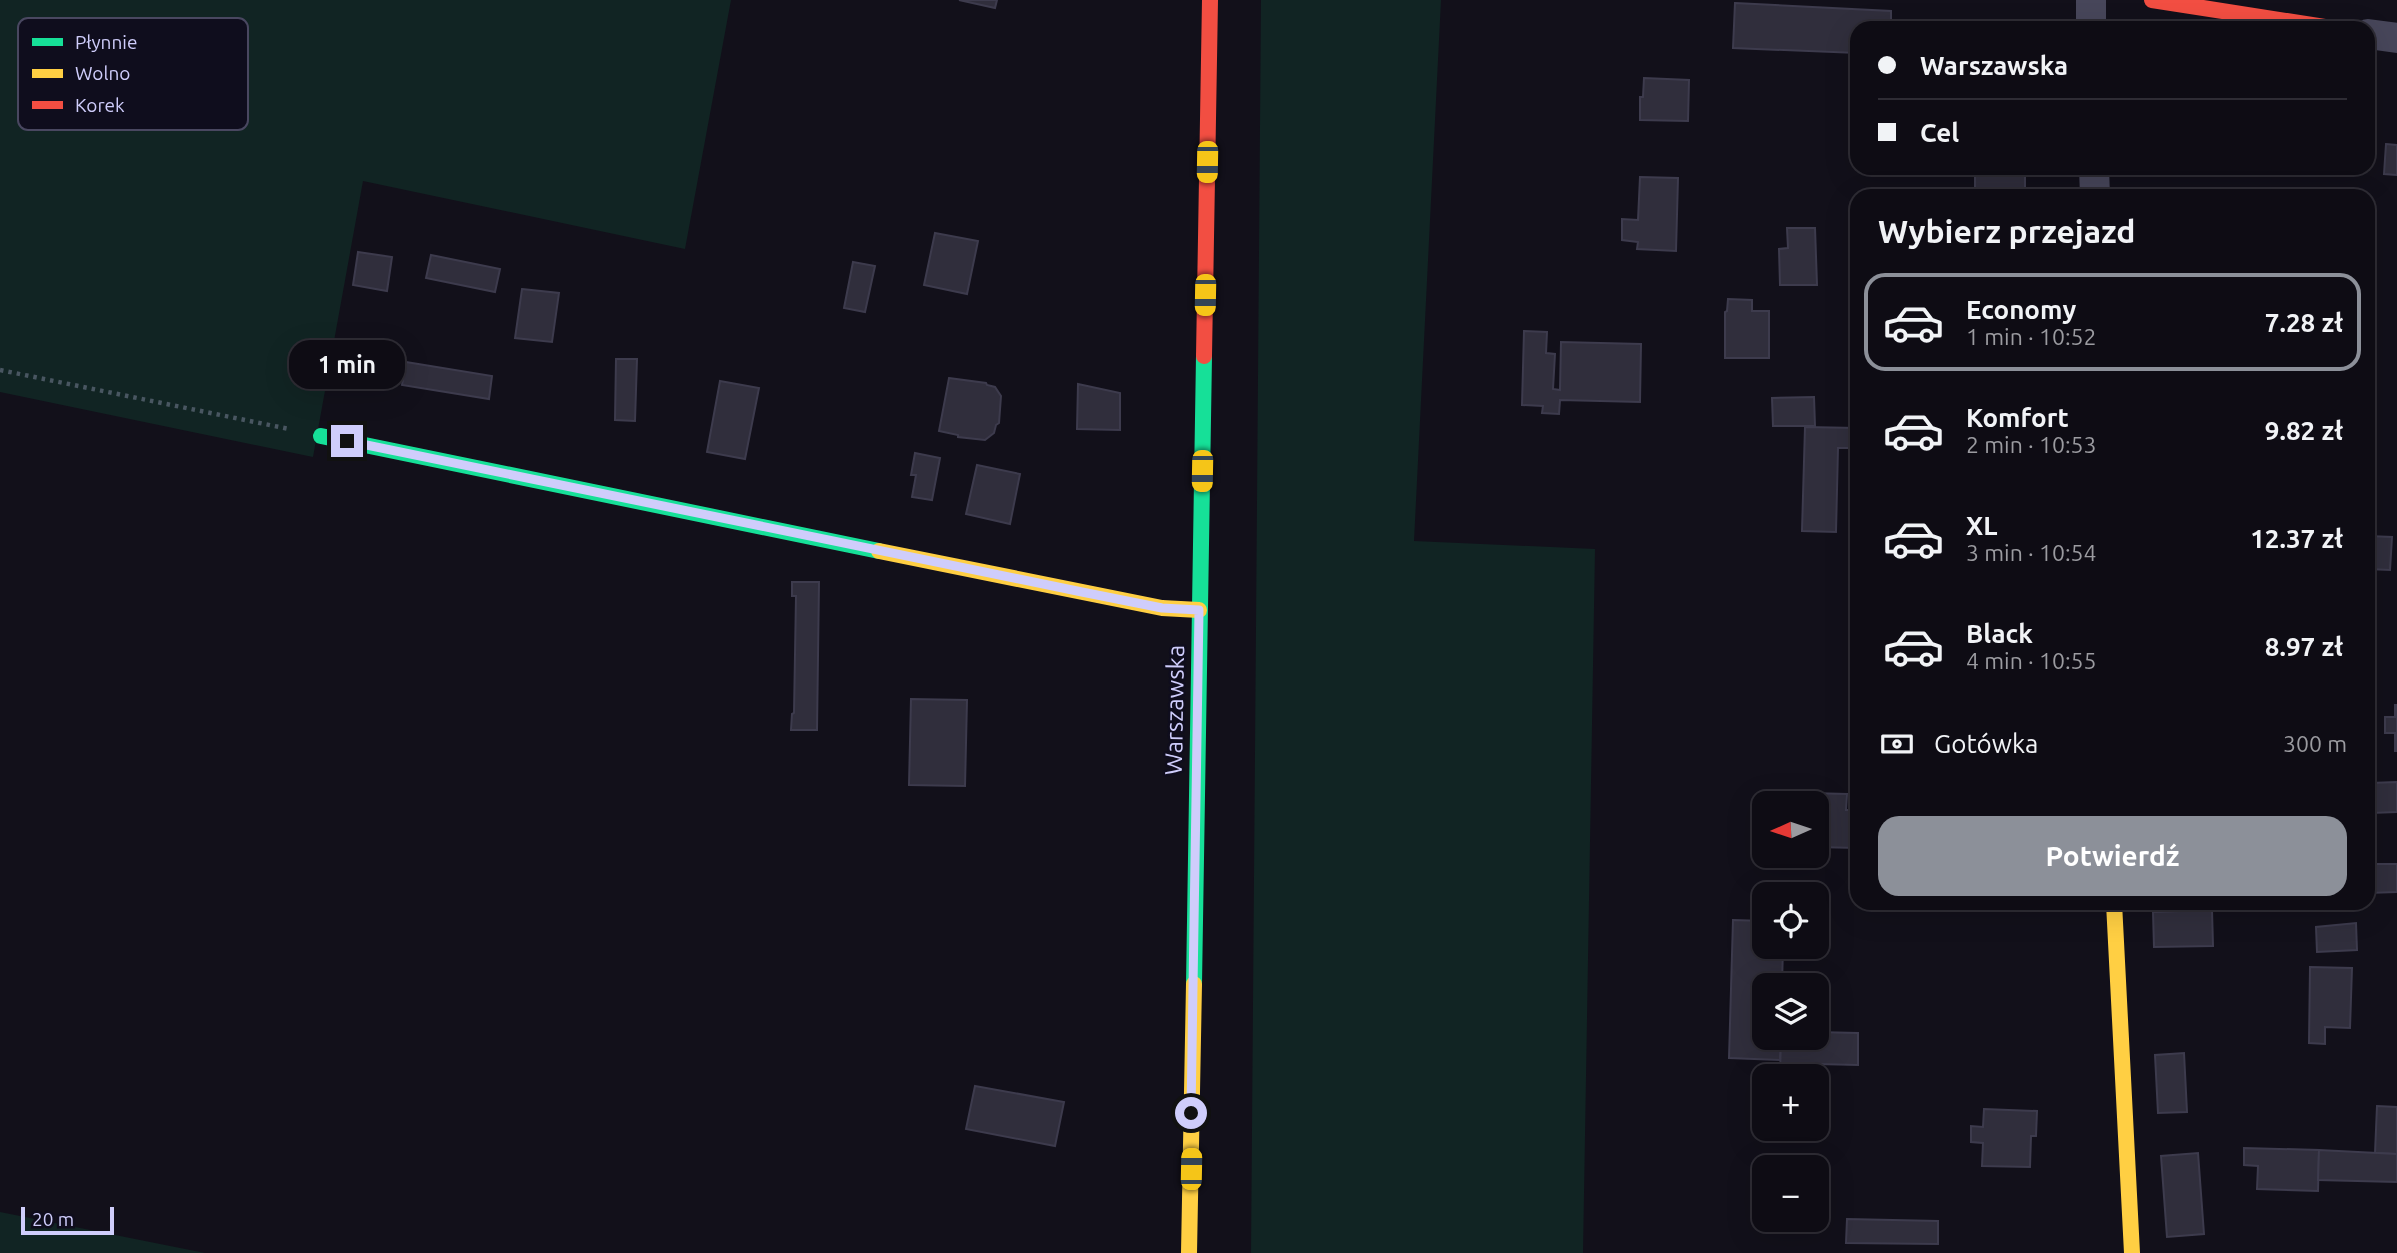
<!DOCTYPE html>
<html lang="pl">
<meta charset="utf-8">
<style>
body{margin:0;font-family:Ubuntu,sans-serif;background:#1c1a22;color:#f1f3f6;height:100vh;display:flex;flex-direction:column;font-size:26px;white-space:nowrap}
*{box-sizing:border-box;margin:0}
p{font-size:23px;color:#9b9ba0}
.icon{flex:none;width:38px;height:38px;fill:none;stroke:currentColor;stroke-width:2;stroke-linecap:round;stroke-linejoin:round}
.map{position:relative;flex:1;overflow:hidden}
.drawer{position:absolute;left:1850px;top:189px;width:525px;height:721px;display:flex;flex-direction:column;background:#0e0c14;border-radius:21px;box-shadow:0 7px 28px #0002,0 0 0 2px #2e2c34}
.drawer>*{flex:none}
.banner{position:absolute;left:1850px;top:21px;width:525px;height:154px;border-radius:21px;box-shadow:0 7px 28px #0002,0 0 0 2px #2e2c34;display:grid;align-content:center;height:154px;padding:0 28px;background:#0e0c14}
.needle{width:46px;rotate:267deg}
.tools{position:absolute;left:1752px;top:791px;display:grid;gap:14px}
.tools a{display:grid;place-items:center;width:77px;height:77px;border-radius:14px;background:#0e0c14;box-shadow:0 7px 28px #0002,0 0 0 2px #2e2c34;font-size:35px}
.scale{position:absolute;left:21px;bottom:18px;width:93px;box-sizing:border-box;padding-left:7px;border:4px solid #cfcdfb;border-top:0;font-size:19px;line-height:24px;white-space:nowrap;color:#cfcdfb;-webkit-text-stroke:5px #0f0d1d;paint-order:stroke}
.end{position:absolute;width:32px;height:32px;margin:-16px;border:9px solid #cfcdfb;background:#111;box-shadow:0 0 0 4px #111}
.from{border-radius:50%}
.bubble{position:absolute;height:49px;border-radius:21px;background:#0e0c14;box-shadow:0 7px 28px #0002,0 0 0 2px #2e2c34;font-size:23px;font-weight:700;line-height:49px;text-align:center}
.car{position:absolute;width:21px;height:42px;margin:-21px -10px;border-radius:9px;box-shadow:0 0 5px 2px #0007;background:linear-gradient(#f5c518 24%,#345 0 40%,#f5c518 0 76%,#345 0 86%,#f5c518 0)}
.banner b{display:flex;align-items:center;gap:24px;height:66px;font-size:26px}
.banner b+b{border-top:2px solid #2e2c34}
.banner i{width:18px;height:18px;background:#f1f3f6}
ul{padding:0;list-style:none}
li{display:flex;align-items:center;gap:21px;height:98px;margin:0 14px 10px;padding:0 14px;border:4px solid transparent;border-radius:21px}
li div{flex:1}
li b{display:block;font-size:26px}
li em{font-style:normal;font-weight:700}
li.selected{border-color:#8c9099}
li>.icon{width:63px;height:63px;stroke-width:1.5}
h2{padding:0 28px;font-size:32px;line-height:84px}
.pay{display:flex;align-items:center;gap:18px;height:77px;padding:0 28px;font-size:26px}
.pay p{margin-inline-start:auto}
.button{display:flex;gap:14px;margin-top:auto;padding:14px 28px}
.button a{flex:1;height:80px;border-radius:21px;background:#8c9099;color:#fff;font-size:28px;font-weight:700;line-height:80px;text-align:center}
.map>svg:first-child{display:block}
</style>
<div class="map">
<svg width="2397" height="1253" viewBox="0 0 2397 1253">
<rect width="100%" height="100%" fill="#12101a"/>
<g fill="#112423">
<polygon points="0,0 731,0 685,249 363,181 313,457 0,392"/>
<polygon points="1261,0 1441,0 1414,541 1595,549 1583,1253 1251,1253"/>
<polygon points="0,1212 205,1253 0,1253"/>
</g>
<g fill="#302e3c" stroke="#3d3b4d" stroke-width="2">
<polygon points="959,0 997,0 995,8"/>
<polygon points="1735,3 1891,11 1891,28 1857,28 1857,53 1733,48"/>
<polygon points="1644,78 1689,80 1688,121 1640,120 1640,97 1643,97"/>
<polygon points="2386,144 2397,145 2397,175 2384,174"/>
<polygon points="1975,168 2025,169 2025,196 1975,196"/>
<polygon points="1640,177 1678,178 1676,251 1637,249 1638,242 1622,240 1622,219 1638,220"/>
<polygon points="1787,228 1815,228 1817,285 1780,285 1779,249 1788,248"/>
<polygon points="935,233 978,241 967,294 924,285"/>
<polygon points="358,252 392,257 387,291 353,285"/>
<polygon points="431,255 500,269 495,292 426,278"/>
<polygon points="853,262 875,266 865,312 844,308"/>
<polygon points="522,289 559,293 552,342 515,338"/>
<polygon points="1728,299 1752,300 1752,311 1769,311 1769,358 1725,358 1725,312 1727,311"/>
<polygon points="1524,331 1547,332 1546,353 1555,354 1553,389 1560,390 1561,342 1641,344 1640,402 1560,400 1559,414 1542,413 1543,406 1522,405"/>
<polygon points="616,359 637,359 635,421 615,420"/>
<polygon points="406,362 492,376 489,399 402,385"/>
<polygon points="949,378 986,383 987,385 995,387 1001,396 999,423 996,425 994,433 985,440 958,437 958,435 939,431"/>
<polygon points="720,381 759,388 745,459 707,452"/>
<polygon points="1078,384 1120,393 1120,430 1077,429"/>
<polygon points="1814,397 1815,426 1773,426 1772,398"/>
<polygon points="1805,427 1857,428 1857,448 1838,448 1836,532 1802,531"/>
<polygon points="915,453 940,458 932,500 912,497 916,475 911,475"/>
<polygon points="977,465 1020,474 1010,524 966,514"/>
<polygon points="2368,536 2392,537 2390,570 2368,569"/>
<polygon points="792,582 819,582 817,730 791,730 792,714 794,713 796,596 792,596"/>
<polygon points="911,699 967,700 965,786 909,785"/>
<polygon points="2395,705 2397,705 2397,751 2395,751 2395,733 2385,733 2385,717 2395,717"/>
<polygon points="2397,782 2397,812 2371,813 2370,783"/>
<polygon points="1809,793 1847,794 1846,810 1857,810 1857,848 1816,847 1816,803 1809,803"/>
<polygon points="2368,864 2397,864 2397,892 2368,893"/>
<polygon points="2212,910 2213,946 2154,947 2153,912"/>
<polygon points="1733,920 1764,921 1764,947 1783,947 1782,985 1764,985 1764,1038 1781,1038 1780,1060 1729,1058"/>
<polygon points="2356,923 2357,950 2317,952 2316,927"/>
<polygon points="2310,967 2352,968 2350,1028 2325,1027 2325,1044 2309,1043"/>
<polygon points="1816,1032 1858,1033 1858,1065 1817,1064 1817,1075 1780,1074 1781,1038 1816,1038"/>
<polygon points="2184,1053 2187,1112 2158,1113 2155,1055"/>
<polygon points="975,1086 1064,1102 1055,1146 966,1129"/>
<polygon points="2377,1106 2397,1107 2397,1154 2375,1153"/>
<polygon points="1984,1109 2037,1111 2036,1136 2031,1136 2030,1167 1982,1166 1983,1143 1971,1142 1971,1126 1983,1127"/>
<polygon points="2244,1148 2319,1150 2318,1191 2257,1189 2258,1166 2244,1165"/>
<polygon points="2319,1150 2397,1154 2397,1182 2318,1180"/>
<polygon points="2198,1153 2204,1234 2167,1237 2161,1156"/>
<polygon points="1847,1219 1938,1221 1938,1244 1846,1243"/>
</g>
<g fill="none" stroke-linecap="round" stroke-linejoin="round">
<polyline stroke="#495661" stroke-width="4.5" stroke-dasharray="3.5 5" stroke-linecap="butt" points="0,370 289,429"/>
<g stroke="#47465a" stroke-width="30">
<polyline points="2091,0 2091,28"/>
<polyline points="2368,34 2397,38"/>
<polyline points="2094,168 2095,196"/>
</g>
<g stroke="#16e098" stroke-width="16">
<polyline points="321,436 879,551"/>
<polyline points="1194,984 1204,356"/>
</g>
<g stroke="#ffcf43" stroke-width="16">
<polyline points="879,551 1162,608 1199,610"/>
<polyline points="2114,903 2132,1253"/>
<polyline points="1189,1253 1194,984"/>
</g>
<g stroke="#f24e42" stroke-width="16">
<polyline points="2152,0 2331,28"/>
<polyline points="1204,356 1210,0"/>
</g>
</g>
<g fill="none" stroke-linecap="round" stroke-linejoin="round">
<polyline stroke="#cfcdfb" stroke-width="9" points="347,441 1082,592 1162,608 1199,610 1191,1113"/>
</g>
<g text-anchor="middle" stroke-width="5" stroke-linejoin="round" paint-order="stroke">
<g font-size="24" fill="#cfcdfb" stroke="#0f0d1d">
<text transform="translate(1175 710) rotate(-89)" y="8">Warszawska</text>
</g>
</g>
<rect x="18" y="18" width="230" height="112" rx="10" fill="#0f0d1d" stroke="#494760" stroke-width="2"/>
<rect x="32" y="38" width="31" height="8" fill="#16e098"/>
<rect x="32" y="69" width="31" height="9" fill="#ffcf43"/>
<rect x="32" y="101" width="31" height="8" fill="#f24e42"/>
<g font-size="19" fill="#cfcdfb">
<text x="75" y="49">Płynnie</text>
<text x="75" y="80">Wolno</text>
<text x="75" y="112">Korek</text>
</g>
</svg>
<div class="tools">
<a><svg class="needle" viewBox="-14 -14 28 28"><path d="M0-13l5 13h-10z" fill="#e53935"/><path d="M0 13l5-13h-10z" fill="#9b9ba0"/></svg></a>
<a><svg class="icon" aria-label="locate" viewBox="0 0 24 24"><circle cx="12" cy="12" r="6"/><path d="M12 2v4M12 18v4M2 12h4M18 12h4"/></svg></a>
<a><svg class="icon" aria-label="layers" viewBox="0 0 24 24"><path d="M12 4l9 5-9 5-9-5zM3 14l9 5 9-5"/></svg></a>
<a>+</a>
<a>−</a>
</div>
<div class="scale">20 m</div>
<i class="end from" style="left:1191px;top:1113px"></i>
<i class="end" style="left:347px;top:441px"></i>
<div class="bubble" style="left:289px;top:340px;width:116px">1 min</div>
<i class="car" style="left:1207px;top:162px;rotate:181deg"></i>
<i class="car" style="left:1205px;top:295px;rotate:181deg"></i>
<i class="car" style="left:1202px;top:471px;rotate:181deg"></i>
<i class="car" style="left:1191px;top:1169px;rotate:1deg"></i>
<div class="banner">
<b><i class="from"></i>Warszawska</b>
<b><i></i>Cel</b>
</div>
<section class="drawer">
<h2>Wybierz przejazd</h2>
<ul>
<li class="selected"><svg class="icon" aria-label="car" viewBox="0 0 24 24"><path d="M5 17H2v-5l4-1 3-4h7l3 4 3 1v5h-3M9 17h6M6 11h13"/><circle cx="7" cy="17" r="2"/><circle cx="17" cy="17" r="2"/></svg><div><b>Economy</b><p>1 min · 10:52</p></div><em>7.28 zł</em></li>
<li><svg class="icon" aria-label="car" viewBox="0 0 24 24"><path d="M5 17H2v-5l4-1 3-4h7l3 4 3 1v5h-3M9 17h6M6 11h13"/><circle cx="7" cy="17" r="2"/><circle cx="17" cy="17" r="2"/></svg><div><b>Komfort</b><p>2 min · 10:53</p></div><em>9.82 zł</em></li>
<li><svg class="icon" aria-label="car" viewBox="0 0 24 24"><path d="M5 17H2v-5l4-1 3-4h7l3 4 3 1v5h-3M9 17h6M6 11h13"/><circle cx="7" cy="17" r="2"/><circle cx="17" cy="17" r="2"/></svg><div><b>XL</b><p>3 min · 10:54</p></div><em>12.37 zł</em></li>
<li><svg class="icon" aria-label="car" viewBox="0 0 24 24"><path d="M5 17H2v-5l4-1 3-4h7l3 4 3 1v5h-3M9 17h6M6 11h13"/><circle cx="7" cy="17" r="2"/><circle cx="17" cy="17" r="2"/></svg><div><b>Black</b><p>4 min · 10:55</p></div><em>8.97 zł</em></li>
</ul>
<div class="pay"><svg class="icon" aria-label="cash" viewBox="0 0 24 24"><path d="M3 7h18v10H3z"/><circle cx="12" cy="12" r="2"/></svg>Gotówka<p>300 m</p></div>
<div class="button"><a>Potwierdź</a></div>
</section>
</div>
